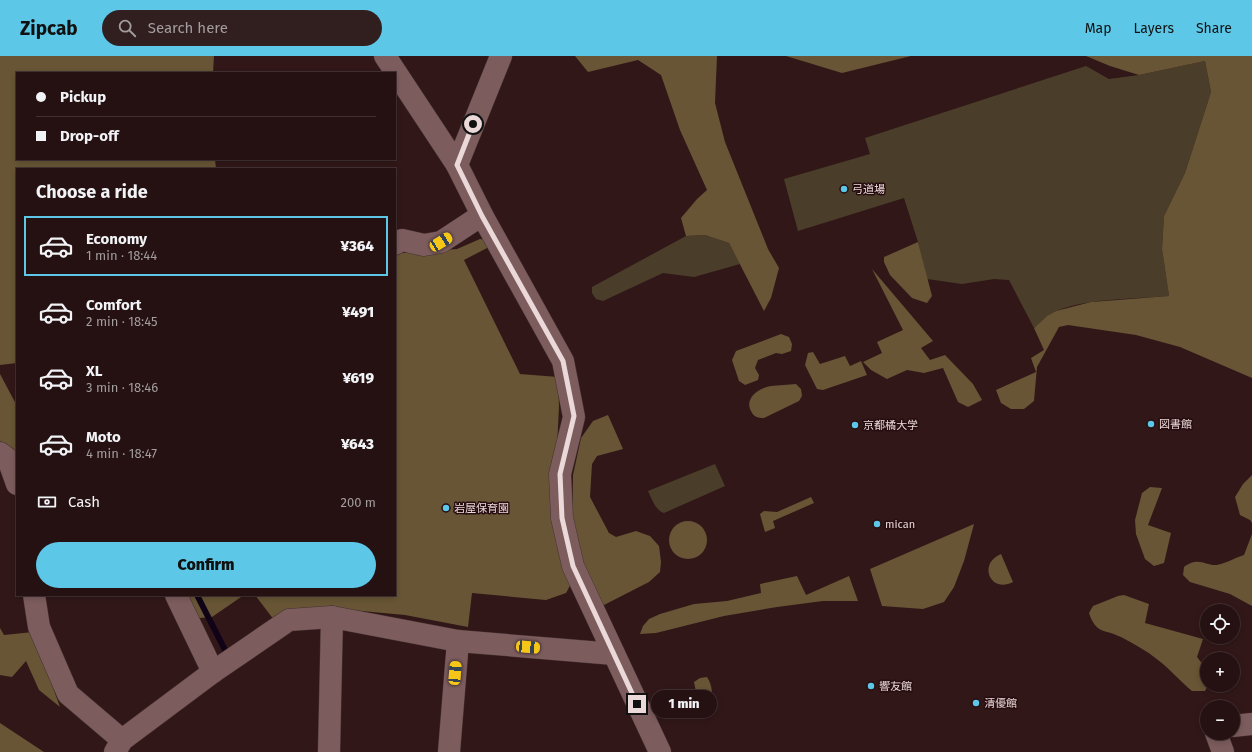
<!DOCTYPE html>
<meta charset="utf-8">
<style>
body{margin:0;font-family:"Fira Sans","Noto Sans JP",sans-serif;background:#311f20;color:#f1f3f6;height:100vh;display:flex;flex-direction:column;font-size:15px;white-space:nowrap}
*{box-sizing:border-box;margin:0}
p{font-size:13px;color:#a39d9f}
.icon{flex:none;width:22px;height:22px;fill:none;stroke:currentColor;stroke-width:2;stroke-linecap:round;stroke-linejoin:round}
.map{position:relative;flex:1;overflow:hidden}
.side{position:absolute;left:16px;top:112px;width:380px;height:428px;display:flex;flex-direction:column;background:#251112;border-radius:0px;box-shadow:0 2px 6px #0003,0 0 0 1px #423132}
.side>*{flex:none}
.hud{position:absolute;left:16px;top:16px;width:380px;height:88px;border-radius:0px;box-shadow:0 2px 6px #0003,0 0 0 1px #423132;display:grid;align-content:center;height:88px;padding:0 20px;background:#251112}
.controls{position:absolute;left:1200px;top:548px;display:grid;gap:8px}
.controls a{display:grid;place-items:center;width:40px;height:40px;border-radius:50%;background:#251112;box-shadow:0 2px 6px #0003,0 0 0 1px #423132;font-size:20px}
.end{position:absolute;width:18px;height:18px;margin:-9px;border:5px solid #ebd8d8;background:#111;box-shadow:0 0 0 2px #111}
.from{border-radius:50%}
.bubble{position:absolute;height:28px;border-radius:14px;background:#251112;box-shadow:0 2px 6px #0003,0 0 0 1px #423132;font-size:13px;font-weight:800;line-height:28px;text-align:center}
.car{position:absolute;width:12px;height:24px;margin:-12px -6px;border-radius:5px;box-shadow:0 0 3px 1px #0007;background:linear-gradient(#f5c518 24%,#345 0 40%,#f5c518 0 76%,#345 0 86%,#f5c518 0)}
.hud b{display:flex;align-items:center;gap:14px;height:38px;font-size:15px}
.hud b+b{border-top:1px solid #423132}
.hud i{width:10px;height:10px;background:#f1f3f6}
ul{padding:0;list-style:none}
li{display:flex;align-items:center;gap:12px;height:60px;margin:0 8px 6px;padding:0 12px;border:2px solid transparent;border-radius:0px}
li div{flex:1}
li b{display:block;font-size:15px}
li em{font-style:normal;font-weight:800}
li.selected{border-color:#5cc7e7}
li>.icon{width:36px;height:36px;stroke-width:1.5}
h2{padding:0 20px;font-size:18px;line-height:48px}
.pay{display:flex;align-items:center;gap:10px;height:44px;padding:0 20px;font-size:15px}
.pay p{margin-inline-start:auto}
.action{display:flex;gap:8px;margin-top:auto;padding:8px 20px}
.action a{flex:1;height:46px;border-radius:24px;background:#5cc7e7;color:#111;font-size:16px;font-weight:800;line-height:46px;text-align:center}
header{display:flex;align-items:center;gap:24px;box-sizing:border-box;height:56px;padding:0 20px;background:#5cc7e7;color:#111}
header strong{font-size:19px}
nav{display:flex;gap:22px;margin-inline-start:auto;font-size:14px}
.search{width:280px;height:36px;background:#311f20;display:flex;align-items:center;gap:10px;box-sizing:border-box;padding:0 14px;border-radius:22px;color:#a39d9f;font-size:15px}
.map>svg:first-child{display:block}
</style>
<header>
<strong>Zipcab</strong>
<div class="search"><svg class="icon" aria-label="search" viewBox="0 0 24 24"><circle cx="10" cy="10" r="6"/><path d="M15 15l6 6"/></svg>Search here</div>
<nav><a>Map</a><a>Layers</a><a>Share</a></nav>
</header>
<div class="map">
<svg width="1252" height="696" viewBox="0 0 1252 696">
<rect width="100%" height="100%" fill="#311718"/>
<g fill="#4a3e2a">
<path d="M 1205,5 L 1211,36 L 1185,117 L 1164,160 L 1162,193 L 1169,240 C 1134,243 1089,242 1056,255 C 1047,259 1041,266 1034,272 L 1009,224 L 994,223 L 962,228 L 927,223 L 918,186 L 904,142 L 798,175 L 784,123 L 870,98 L 865,82 L 1086,10 L 1109,23 L 1139,19 Z"/>
<polygon points="705,179 729,187 740,208 694,221 663,217 603,245 596,243 592,237 592,231 686,180"/>
<path d="M 715,408 L 725,430 L 664,457 C 655,454 652,443 648,435 Z"/>
</g>
<g fill="#675535">
<polygon points="0,0 214,0 213,17 17,17 17,103 215,103 216,113 17,113 17,307 0,309"/>
<polygon points="575,0 717,0 715,47 725,86 768,193 779,212 771,242 764,255 729,187 705,179 686,180 681,162 697,143 707,134 680,74 661,19 638,4 588,16"/>
<polygon points="786,0 911,0 842,17"/>
<polygon points="1086,0 1252,0 1252,322 1180,291 1136,279 1068,269 1059,271 1037,311 1034,345 1024,353 1011,353 1001,347 996,334 1036,316 1031,302 1044,294 1034,272 1047,260 1056,255 1091,246 1169,240 1162,193 1164,160 1185,117 1211,36 1205,5 1139,19 1110,10"/>
<polygon points="480,183 487,184 489,191 464,204 520,318 558,321 559,350 555,434 572,526 566,537 546,544 472,537 468,571 405,559 329,552 274,564 255,539 395,539 395,200 402,197 457,193"/>
<polygon points="918,186 932,240 927,247 912,242 890,219 884,206 884,201"/>
<polygon points="872,213 933,285 921,292 930,304 945,299 973,328 982,344 968,351 958,346 943,312 924,317 907,314 887,323 871,314 863,306 882,297 877,286 903,274"/>
<polygon points="781,278 789,281 792,288 791,295 782,298 776,297 758,304 755,312 759,319 758,324 745,329 739,325 732,304 736,295"/>
<polygon points="813,296 820,308 845,300 850,310 861,305 867,319 823,334 817,333 805,309 808,297"/>
<polygon points="0,318 17,350 17,398 0,385"/>
<path d="M 796,328 L 801,333 L 802,340 L 799,345 L 764,362 C 757,362 754,361 751,355 C 744,342 759,332 771,330 C 779,329 788,329 796,328 Z"/>
<polygon points="608,359 623,393 597,400 592,408 590,441 609,477 616,481 636,475 650,480 659,490 661,506 660,516 649,526 602,550 572,480 573,419 581,382 593,365"/>
<polygon points="1252,419 1252,467 1250,464 1240,459 1235,441 1243,428"/>
<polygon points="1150,431 1162,432 1148,469 1171,477 1164,507 1154,510 1145,503 1136,478 1135,464 1142,437"/>
<polygon points="811,441 814,447 773,465 775,472 765,476 760,458 764,455 777,456"/>
<circle cx="688" cy="484" r="19"/>
<polygon points="974,468 964,505 954,531 944,546 923,553 882,550 870,513"/>
<path d="M 1252,478 L 1252,550 L 1230,538 L 1190,526 L 1183,519 L 1184,511 C 1199,500 1205,510 1217,509 C 1224,508 1237,501 1244,499 Z"/>
<path d="M 1001,498 L 1013,526 C 991,538 977,508 1001,498 Z"/>
<polygon points="797,520 806,539 849,520 858,545 823,545 777,551 724,560 656,577 640,578 643,570 649,563 660,558 694,548 727,545 761,537 760,528"/>
<polygon points="183,539 244,539 212,561 200,562 191,555"/>
<path d="M 1124,539 L 1149,548 L 1145,567 L 1203,583 L 1197,601 L 1207,614 L 1207,629 L 1208,629 L 1205,635 L 1192,635 C 1180,625 1170,613 1158,604 C 1147,595 1134,588 1121,581 C 1104,573 1096,578 1089,557 L 1093,550 L 1118,540 Z"/>
<polygon points="0,572 4,579 33,576 60,651 39,634 26,605 12,621 0,619"/>
<path d="M 707,621 C 712,628 714,642 710,649 L 702,649 L 698,646 L 694,626 L 700,622 Z"/>
<polygon points="0,667 44,696 0,696"/>
</g>
<g fill="none" stroke-linecap="round" stroke-linejoin="round">
<polyline stroke="#100217" stroke-width="6" points="197,539 226,596"/>
<g stroke="#463233" stroke-width="23">
<g id="minor">
<polyline points="385,0 457,109 501,0"/>
<polyline points="457,109 482,159 563,305 574,361 560,418 562,462 573,510 660,696"/>
<polyline points="395,188 402,184 424,189 441,186 482,159"/>
<polyline points="0,397 8,403 17,428"/>
<polyline points="34,539 39,571 68,638 122,684"/>
<polyline points="176,539 213,616"/>
<polyline points="1233,670 1252,668"/>
<polyline points="1216,677 1223,696"/>
<polyline points="115,696 122,684 213,616 289,564 332,561 458,585 614,598"/>
<polyline points="329,696 332,561"/>
<polyline points="449,696 458,585"/>
</g>
</g>
<use href="#minor" stroke="#7c5c5d" stroke-width="22"/>
</g>
<g fill="none" stroke-linecap="round" stroke-linejoin="round">
<polyline stroke="#ebd8d8" stroke-width="5" points="473,68 457,109 482,160 563,305 574,360 560,418 562,462 573,510 637,648"/>
</g>
<g fill="#5cc7e7" stroke="#260d0f" stroke-width="1.5">
<circle cx="844" cy="133" r="4"/>
<circle cx="1151" cy="368" r="4"/>
<circle cx="855" cy="369" r="4"/>
<circle cx="446" cy="452" r="4"/>
<circle cx="877" cy="468" r="4"/>
<circle cx="871" cy="630" r="4"/>
<circle cx="976" cy="647" r="4"/>
</g>
<g text-anchor="middle" stroke-width="3" stroke-linejoin="round" paint-order="stroke">
<g font-size="11" fill="#ebd8d8" stroke="#260d0f" text-anchor="start">
<text x="852" y="137">弓道場</text>
<text x="1159" y="372">図書館</text>
<text x="863" y="373">京都橘大学</text>
<text x="454" y="456">岩屋保育園</text>
<text x="885" y="472">mican</text>
<text x="879" y="634">響友館</text>
<text x="984" y="651">清優館</text>
</g>
</g>
</svg>
<div class="controls">
<a><svg class="icon" aria-label="locate" viewBox="0 0 24 24"><circle cx="12" cy="12" r="6"/><path d="M12 2v4M12 18v4M2 12h4M18 12h4"/></svg></a>
<a>+</a>
<a>−</a>
</div>
<i class="end from" style="left:473px;top:68px"></i>
<i class="end" style="left:637px;top:648px"></i>
<div class="bubble" style="left:651px;top:634px;width:66px">1 min</div>
<i class="car" style="left:441px;top:186px;rotate:58deg"></i>
<i class="car" style="left:528px;top:591px;rotate:95deg"></i>
<i class="car" style="left:455px;top:617px;rotate:5deg"></i>
<div class="hud">
<b><i class="from"></i>Pickup</b>
<b><i></i>Drop-off</b>
</div>
<section class="side">
<h2>Choose a ride</h2>
<ul>
<li class="selected"><svg class="icon" aria-label="car" viewBox="0 0 24 24"><path d="M5 17H2v-5l4-1 3-4h7l3 4 3 1v5h-3M9 17h6M6 11h13"/><circle cx="7" cy="17" r="2"/><circle cx="17" cy="17" r="2"/></svg><div><b>Economy</b><p>1 min · 18:44</p></div><em>¥364</em></li>
<li><svg class="icon" aria-label="car" viewBox="0 0 24 24"><path d="M5 17H2v-5l4-1 3-4h7l3 4 3 1v5h-3M9 17h6M6 11h13"/><circle cx="7" cy="17" r="2"/><circle cx="17" cy="17" r="2"/></svg><div><b>Comfort</b><p>2 min · 18:45</p></div><em>¥491</em></li>
<li><svg class="icon" aria-label="car" viewBox="0 0 24 24"><path d="M5 17H2v-5l4-1 3-4h7l3 4 3 1v5h-3M9 17h6M6 11h13"/><circle cx="7" cy="17" r="2"/><circle cx="17" cy="17" r="2"/></svg><div><b>XL</b><p>3 min · 18:46</p></div><em>¥619</em></li>
<li><svg class="icon" aria-label="car" viewBox="0 0 24 24"><path d="M5 17H2v-5l4-1 3-4h7l3 4 3 1v5h-3M9 17h6M6 11h13"/><circle cx="7" cy="17" r="2"/><circle cx="17" cy="17" r="2"/></svg><div><b>Moto</b><p>4 min · 18:47</p></div><em>¥643</em></li>
</ul>
<div class="pay"><svg class="icon" aria-label="cash" viewBox="0 0 24 24"><path d="M3 7h18v10H3z"/><circle cx="12" cy="12" r="2"/></svg>Cash<p>200 m</p></div>
<div class="action"><a>Confirm</a></div>
</section>
</div>
